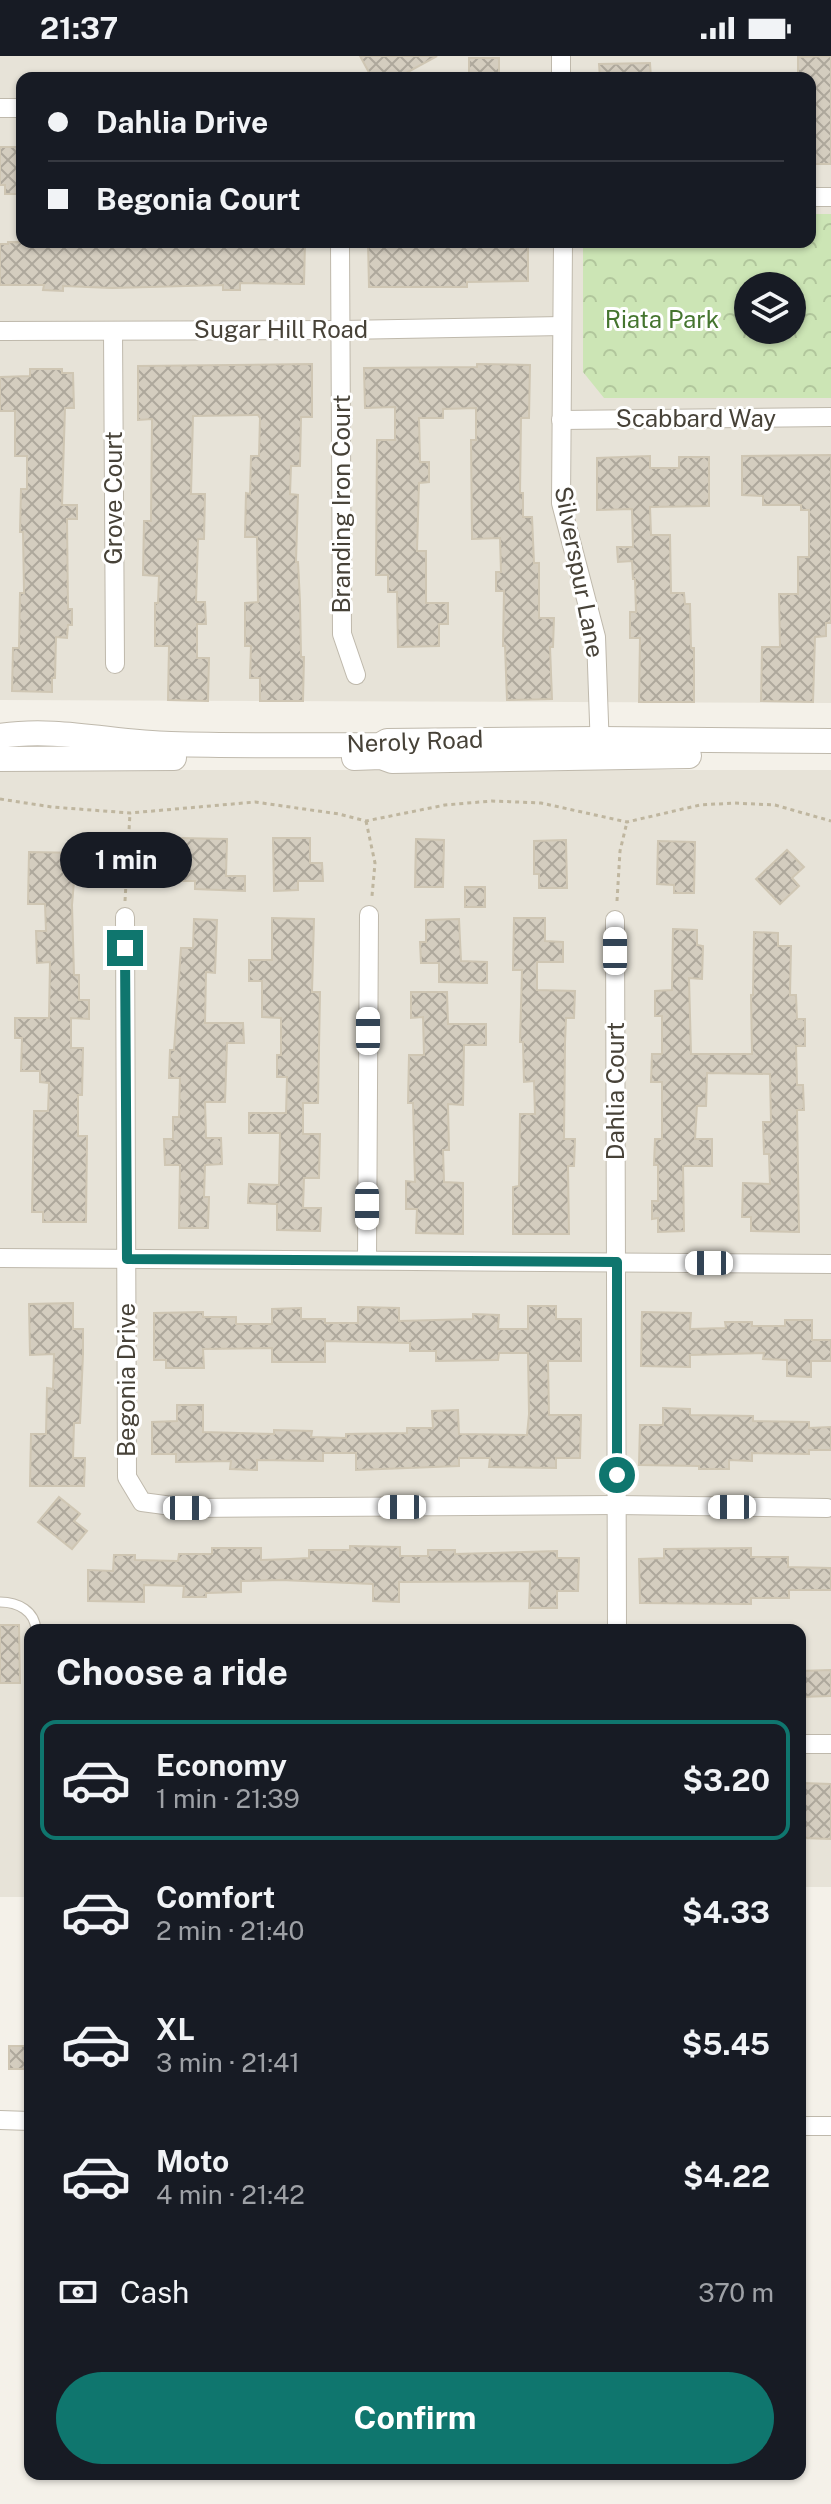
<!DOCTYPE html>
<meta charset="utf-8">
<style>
body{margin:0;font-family:"Public Sans",sans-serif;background:#20242c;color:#f1f3f6;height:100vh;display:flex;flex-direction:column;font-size:30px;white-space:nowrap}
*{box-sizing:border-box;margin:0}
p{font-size:26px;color:#9ea1a6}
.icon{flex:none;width:44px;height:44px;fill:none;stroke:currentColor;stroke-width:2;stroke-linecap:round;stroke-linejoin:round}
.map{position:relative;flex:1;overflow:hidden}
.panel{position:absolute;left:24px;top:1568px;width:782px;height:856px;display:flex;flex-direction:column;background:#171b24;border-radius:16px;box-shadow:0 2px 6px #0004}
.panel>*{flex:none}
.guide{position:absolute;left:16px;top:16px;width:800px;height:176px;border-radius:16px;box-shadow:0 2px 6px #0004;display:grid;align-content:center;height:176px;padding:0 32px;background:#171b24}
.fabs{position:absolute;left:734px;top:216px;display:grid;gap:16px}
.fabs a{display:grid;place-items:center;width:72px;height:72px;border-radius:50%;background:#171b24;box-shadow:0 2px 6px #0004;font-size:40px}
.end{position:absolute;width:36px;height:36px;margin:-18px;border:10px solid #0f766e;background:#fff;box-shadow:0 0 0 4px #fff}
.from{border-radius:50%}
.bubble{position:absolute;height:56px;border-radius:28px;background:#171b24;box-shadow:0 2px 6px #0004;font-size:26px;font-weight:700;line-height:56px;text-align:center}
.car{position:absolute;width:24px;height:48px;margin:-24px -12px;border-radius:10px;box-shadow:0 0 6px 2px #0007;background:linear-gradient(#fff 24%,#345 0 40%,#fff 0 76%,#345 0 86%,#fff 0)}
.guide b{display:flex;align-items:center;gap:28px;height:76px;font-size:30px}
.guide b+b{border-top:2px solid #363941}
.guide i{width:20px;height:20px;background:#f1f3f6}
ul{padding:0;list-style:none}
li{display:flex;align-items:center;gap:24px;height:120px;margin:0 16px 12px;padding:0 16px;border:4px solid transparent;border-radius:16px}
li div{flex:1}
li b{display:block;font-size:30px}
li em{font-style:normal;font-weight:700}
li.on{border-color:#0f766e}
li>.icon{width:72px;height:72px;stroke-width:1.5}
h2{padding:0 32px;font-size:36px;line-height:96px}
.pay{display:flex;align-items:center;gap:20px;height:88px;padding:0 32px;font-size:30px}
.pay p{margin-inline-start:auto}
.primary-button{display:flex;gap:16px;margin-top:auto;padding:16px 32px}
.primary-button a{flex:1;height:92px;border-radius:48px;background:#0f766e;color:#fff;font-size:32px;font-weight:700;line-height:92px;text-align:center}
.status{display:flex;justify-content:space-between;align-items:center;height:56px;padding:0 40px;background:#171b24;direction:ltr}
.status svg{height:22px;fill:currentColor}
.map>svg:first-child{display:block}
</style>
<div class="status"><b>21:37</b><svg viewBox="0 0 49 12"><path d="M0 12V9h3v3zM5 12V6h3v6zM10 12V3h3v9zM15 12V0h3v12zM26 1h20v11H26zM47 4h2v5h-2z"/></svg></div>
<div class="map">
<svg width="831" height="2448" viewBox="0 0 831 2448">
<defs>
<pattern id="forest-crowns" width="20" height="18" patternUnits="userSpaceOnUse" patternTransform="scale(2)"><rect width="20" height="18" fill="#cce5b5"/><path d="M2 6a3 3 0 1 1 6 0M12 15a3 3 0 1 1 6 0" fill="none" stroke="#b1c69c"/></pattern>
<pattern id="building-cross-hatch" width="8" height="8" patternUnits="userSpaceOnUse" patternTransform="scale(2)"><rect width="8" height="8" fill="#d4cdbf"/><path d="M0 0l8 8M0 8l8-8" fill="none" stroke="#aea89c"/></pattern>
</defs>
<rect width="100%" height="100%" fill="#f4f1e9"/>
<g fill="#e7e3d8" fill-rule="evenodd">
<path d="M 0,0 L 831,0 L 831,647 L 0,644 ZM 22,22 L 810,22 L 810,186 L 22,186 ZM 748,230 L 792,230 L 792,274 L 748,274 Z"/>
<polygon points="0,714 831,714 831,1831 800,1831 800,1574 30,1574 30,1841 0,1841"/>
</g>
<path fill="url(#forest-crowns)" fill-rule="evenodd" d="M 810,158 L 831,158 L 831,342 L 604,342 L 583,316 L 583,186 L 810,186 ZM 748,230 L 792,230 L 792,274 L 748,274 Z"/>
<g fill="url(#building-cross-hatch)" stroke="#cfc6b3" stroke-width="2">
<polygon points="360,0 437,0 397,22 372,22"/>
<polygon points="831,0 831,108 810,108 810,22 798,22 798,1"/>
<rect x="469" y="2" width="30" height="20"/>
<polygon points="650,7 651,22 600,22 599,8"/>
<polygon points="0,91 22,91 22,138 5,138 5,129 0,129"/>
<polygon points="8,186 305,187 304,228 240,227 240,234 223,234 223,229 112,232 63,230 63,235 43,234 44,229 0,229 0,188 8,188"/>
<polygon points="368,186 528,186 528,225 467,226 467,231 369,231"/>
<polygon points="312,308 312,361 301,361 300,410 291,410 290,438 298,439 296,506 298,506 300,546 301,601 304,601 303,645 260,645 260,622 250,622 251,590 245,590 245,547 258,546 257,481 245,481 246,437 250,438 251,400 259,400 260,362 258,359 193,360 191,438 205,438 204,483 198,483 196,546 205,546 206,568 197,568 197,602 209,602 208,645 168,644 169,590 155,590 155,547 158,547 159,520 143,519 144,465 151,465 152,363 138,364 138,310"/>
<polygon points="477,308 530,309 529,362 521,362 520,437 523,437 523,461 532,461 534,507 539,507 539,562 554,562 553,591 550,591 552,643 507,644 505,590 503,590 504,535 496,535 496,516 501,516 500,482 472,483 471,384 476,384 476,352 443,353 443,362 419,362 420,406 429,406 429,426 419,427 417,495 426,495 426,547 448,547 448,568 439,568 439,590 398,591 397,536 388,536 388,519 376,519 377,384 395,384 395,351 365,352 364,312 477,311"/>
<polygon points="30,313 62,313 62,317 73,317 74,352 65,352 62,449 77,449 77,463 67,463 68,553 72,553 72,569 68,569 67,582 56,581 55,622 52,622 52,636 12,635 13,592 19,592 20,537 24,537 23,476 20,476 21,433 27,433 27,400 15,400 15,355 0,355 0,321 30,320"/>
<polygon points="831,399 831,567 826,567 826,580 815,581 813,646 761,645 762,591 780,591 779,538 798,538 798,501 809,501 809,454 801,454 801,449 763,449 763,440 742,439 742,400"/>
<polygon points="650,400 650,412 679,412 679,401 709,401 709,450 650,451 651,479 670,479 671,537 684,537 685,548 690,548 691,592 694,592 694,646 639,646 640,582 630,582 630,556 636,556 635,523 633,523 632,505 618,506 617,491 633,491 632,453 597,454 597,402"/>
<polygon points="180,782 227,783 226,820 245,820 245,835 195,833 195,825 168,825 169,805 179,805"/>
<polygon points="273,782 310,782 310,807 322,807 323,825 298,825 298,834 274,835"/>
<polygon points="416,783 444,784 443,831 415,831"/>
<polygon points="566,784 567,832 539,832 539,818 534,818 534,785"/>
<polygon points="658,785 695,786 694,837 674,837 674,829 657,828"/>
<polygon points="787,794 804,811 792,822 799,830 780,848 756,823"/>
<polygon points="29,796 83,797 82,825 74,825 72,849 74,919 79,919 79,944 89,944 89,963 71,962 71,992 83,992 82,1039 78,1039 78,1080 87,1080 86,1166 43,1166 43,1156 32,1156 34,1055 48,1055 49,1027 40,1026 40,1015 21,1015 22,982 15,982 15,962 49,962 50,906 37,907 36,875 46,875 45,848 28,848"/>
<rect x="465" y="831" width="20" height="20"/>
<polygon points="272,862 314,863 312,936 320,936 318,1047 303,1047 303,1078 320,1078 319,1122 304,1122 303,1152 321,1152 320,1175 277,1174 277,1148 248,1147 249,1128 279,1129 280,1077 249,1077 249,1057 286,1057 287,1021 277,1021 277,999 281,999 281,962 262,961 262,925 249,925 249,904 272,904"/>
<polygon points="514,862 545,862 545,885 563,886 563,906 537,906 537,934 575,935 574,962 566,962 565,987 564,1083 575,1083 574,1110 568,1110 569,1178 513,1178 513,1131 519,1130 520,1058 535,1058 534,1025 524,1026 523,986 520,986 522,914 513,914"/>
<polygon points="194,863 217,864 215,917 206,916 205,967 243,967 244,987 227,987 225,1046 205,1046 206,1082 221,1082 222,1108 205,1109 204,1141 209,1141 208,1172 179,1172 180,1109 165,1109 164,1083 173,1083 173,1061 179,1061 180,1022 169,1022 170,994 174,994 181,892 193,892"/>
<polygon points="459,863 461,905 487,906 487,927 439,926 439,907 421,907 420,886 426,886 426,864"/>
<polygon points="673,873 697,874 697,889 703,890 702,923 689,922 691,998 752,998 751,939 753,939 754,876 778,877 778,890 791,890 790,939 796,939 797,963 805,963 805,990 796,990 797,1029 803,1029 804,1054 797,1054 799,1176 751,1175 751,1161 742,1161 743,1127 770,1128 769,1098 764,1098 763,1066 771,1066 770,1018 707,1017 706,1050 697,1050 695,1083 712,1083 712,1110 683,1110 684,1175 658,1176 658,1162 652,1163 652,1145 658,1145 658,1109 654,1109 655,1083 662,1083 662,1026 651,1026 652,998 662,998 662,960 655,960 655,935 672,934"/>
<polygon points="411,936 447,936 448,968 486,968 486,989 464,989 463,1049 448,1048 449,1094 443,1094 444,1126 463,1127 463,1178 416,1177 417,1153 406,1153 406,1125 415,1126 413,1047 408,1047 409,999 424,999 423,961 411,962"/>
<polygon points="73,1247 73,1273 83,1273 83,1298 80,1367 74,1367 73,1402 85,1402 84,1430 30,1430 31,1378 46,1378 47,1332 53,1333 54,1298 30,1299 29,1248"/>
<polygon points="528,1250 556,1250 556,1263 581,1263 581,1305 548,1305 549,1359 581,1359 580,1402 556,1402 556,1412 489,1411 490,1402 459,1402 459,1410 356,1414 356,1397 323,1397 323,1405 257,1404 257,1414 230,1413 231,1405 176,1406 176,1398 152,1398 152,1366 177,1365 177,1349 203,1349 203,1376 274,1378 274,1374 312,1375 311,1381 346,1382 346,1378 407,1377 407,1372 433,1372 432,1355 458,1354 459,1378 527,1379 529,1358 528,1297 499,1297 498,1304 436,1305 436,1295 410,1295 410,1287 325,1285 325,1306 272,1306 272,1292 203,1293 204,1312 166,1312 166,1304 154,1304 154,1257 203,1256 203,1261 236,1261 236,1268 272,1268 272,1253 301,1252 301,1263 325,1263 325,1267 358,1267 358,1251 399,1252 399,1265 473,1263 473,1258 499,1259 498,1273 528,1273"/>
<polygon points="642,1256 691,1257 690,1273 726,1272 725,1266 752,1266 752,1270 785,1270 785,1264 812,1264 812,1284 831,1284 831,1305 811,1305 811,1321 787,1320 787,1304 763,1303 764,1297 690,1299 690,1311 641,1310"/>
<polygon points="663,1352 690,1353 690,1359 753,1360 753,1365 809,1366 809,1372 831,1371 831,1394 809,1394 809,1398 752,1397 752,1405 729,1404 729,1413 699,1413 699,1410 639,1409 640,1369 663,1369"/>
<polygon points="59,1441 80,1458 74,1465 87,1475 72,1493 38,1466"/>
<polygon points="350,1490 400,1491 400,1500 428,1500 428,1494 455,1494 455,1498 557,1495 557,1502 579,1502 578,1535 557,1535 557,1552 529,1552 530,1525 399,1526 399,1546 373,1545 373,1528 281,1524 241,1525 241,1536 206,1537 206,1541 183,1541 184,1530 144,1529 144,1546 88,1545 88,1514 113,1515 114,1499 135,1499 135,1504 178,1505 179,1498 212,1498 212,1492 261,1492 261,1504 290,1503 309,1502 309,1494 350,1494"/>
<polygon points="751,1492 751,1501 788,1501 788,1511 831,1512 831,1534 789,1534 789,1542 751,1542 751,1548 640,1547 639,1503 664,1502 664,1493"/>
<polygon points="0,1569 19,1569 20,1627 0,1627"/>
<polygon points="831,1614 831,1640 800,1641 800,1615"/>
<polygon points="803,1727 831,1728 831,1783 802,1782"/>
<rect x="9" y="1990" width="21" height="23"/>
</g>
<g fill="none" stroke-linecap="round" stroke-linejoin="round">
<g stroke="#bfb9ac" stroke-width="11">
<path id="service" d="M 0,1546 C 18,1546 35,1555 36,1574"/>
</g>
<g stroke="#bfb9ac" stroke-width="20">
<g id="minor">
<polyline points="561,0 561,22"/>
<polyline points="0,52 22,52"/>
<polyline points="810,141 831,141"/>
<polyline points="340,186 342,578 356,619"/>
<polyline points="563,186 561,447 596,581 600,694"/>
<polyline points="0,275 342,274 562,270"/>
<polyline points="113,275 115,608"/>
<polyline points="561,364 831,361"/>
<polyline points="125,861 127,1421 142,1446 187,1452 617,1449 827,1452"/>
<polyline points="615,864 617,1574"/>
<polyline points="0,1202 831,1208"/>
<polyline points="367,1204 369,859"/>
<polyline points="800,1688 831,1688"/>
<polyline points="0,2064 30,2065"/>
<polyline points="800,2070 831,2070"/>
</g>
</g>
<g stroke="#bfb9ac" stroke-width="26">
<g id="tertiary">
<path d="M 0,680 C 57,671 114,687 171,688 C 240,690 310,689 380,689 L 387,685 L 600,683 L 831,685"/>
<polyline points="354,702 381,701 392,705 689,700"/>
<polyline points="0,703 174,702"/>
</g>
</g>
<g stroke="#bfb69f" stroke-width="3" stroke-dasharray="4 4" stroke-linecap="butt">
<polyline points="0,743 52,751 130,757 255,746 339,758 366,765 445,749 492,745 541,747 627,766 700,749 734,747 775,749 831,765"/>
<polyline points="366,765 375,807 372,840"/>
<polyline points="125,845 130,757"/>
<polyline points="617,845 620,795 627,766"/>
</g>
<use href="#service" stroke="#fff" stroke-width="9"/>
<use href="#minor" stroke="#fff" stroke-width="18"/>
<use href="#tertiary" stroke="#fff" stroke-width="24"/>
</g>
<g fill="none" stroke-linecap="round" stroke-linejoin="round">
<polyline stroke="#0f766e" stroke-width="10" points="125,892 127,1203 617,1206 617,1419"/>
</g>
<g text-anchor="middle" stroke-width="6" stroke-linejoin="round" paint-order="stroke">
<g font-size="24" fill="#45752f" stroke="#fff">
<text x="662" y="272">Riata Park</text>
</g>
<g font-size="24" fill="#474238" stroke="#fff">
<text x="281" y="282">Sugar Hill Road</text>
<text x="696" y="371">Scabbard Way</text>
<text transform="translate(114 442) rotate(-90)" y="8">Grove Court</text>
<text transform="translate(342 448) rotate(-90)" y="8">Branding Iron Court</text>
<text transform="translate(579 516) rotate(79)" y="8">Silverspur Lane</text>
<text transform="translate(415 686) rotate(-2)" y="8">Neroly Road</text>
<text transform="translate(616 1035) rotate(-90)" y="8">Dahlia Court</text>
<text transform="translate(127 1324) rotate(-90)" y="8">Begonia Drive</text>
</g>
</g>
</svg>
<div class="fabs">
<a><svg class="icon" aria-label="layers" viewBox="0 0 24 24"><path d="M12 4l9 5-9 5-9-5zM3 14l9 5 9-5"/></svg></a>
</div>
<i class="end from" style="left:617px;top:1419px"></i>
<i class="end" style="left:125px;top:892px"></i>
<div class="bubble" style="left:60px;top:776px;width:132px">1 min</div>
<i class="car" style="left:615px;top:895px;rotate:0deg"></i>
<i class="car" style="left:368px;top:975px;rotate:0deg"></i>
<i class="car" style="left:367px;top:1150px;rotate:180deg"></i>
<i class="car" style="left:709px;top:1207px;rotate:270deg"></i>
<i class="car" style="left:402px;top:1451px;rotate:270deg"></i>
<i class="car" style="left:732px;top:1451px;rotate:270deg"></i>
<i class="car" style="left:187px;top:1452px;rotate:90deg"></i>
<div class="guide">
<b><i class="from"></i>Dahlia Drive</b>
<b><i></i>Begonia Court</b>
</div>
<section class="panel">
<h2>Choose a ride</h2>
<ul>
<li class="on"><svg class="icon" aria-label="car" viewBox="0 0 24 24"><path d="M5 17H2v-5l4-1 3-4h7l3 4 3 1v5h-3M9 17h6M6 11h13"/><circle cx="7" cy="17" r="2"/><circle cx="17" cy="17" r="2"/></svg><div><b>Economy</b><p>1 min · 21:39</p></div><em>$3.20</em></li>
<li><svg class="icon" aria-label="car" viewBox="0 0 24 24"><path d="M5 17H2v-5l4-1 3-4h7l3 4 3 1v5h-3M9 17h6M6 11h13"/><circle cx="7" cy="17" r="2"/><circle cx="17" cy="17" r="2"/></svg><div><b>Comfort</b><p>2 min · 21:40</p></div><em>$4.33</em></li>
<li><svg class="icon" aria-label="car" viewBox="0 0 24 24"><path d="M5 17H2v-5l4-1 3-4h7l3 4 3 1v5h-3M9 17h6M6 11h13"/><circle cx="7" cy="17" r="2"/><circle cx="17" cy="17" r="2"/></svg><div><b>XL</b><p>3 min · 21:41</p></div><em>$5.45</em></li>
<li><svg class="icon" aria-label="car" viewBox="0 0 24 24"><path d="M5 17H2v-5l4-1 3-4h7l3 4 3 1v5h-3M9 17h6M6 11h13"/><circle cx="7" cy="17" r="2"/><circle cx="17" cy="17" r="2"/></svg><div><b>Moto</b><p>4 min · 21:42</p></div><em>$4.22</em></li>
</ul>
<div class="pay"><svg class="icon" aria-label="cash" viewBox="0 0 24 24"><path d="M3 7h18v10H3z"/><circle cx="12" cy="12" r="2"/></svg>Cash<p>370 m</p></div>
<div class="primary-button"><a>Confirm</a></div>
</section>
</div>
